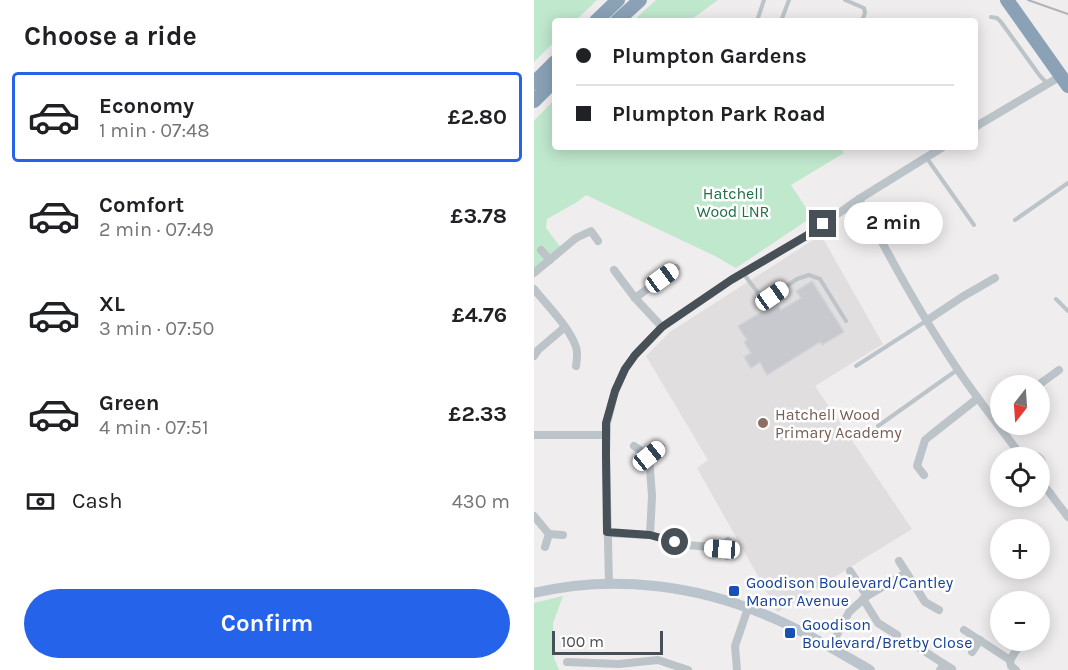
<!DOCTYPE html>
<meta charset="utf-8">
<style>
body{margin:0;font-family:Karla,sans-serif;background:#f6f6f6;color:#202124;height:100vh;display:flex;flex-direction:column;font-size:22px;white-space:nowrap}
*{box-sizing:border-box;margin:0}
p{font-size:20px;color:#757577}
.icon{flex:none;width:33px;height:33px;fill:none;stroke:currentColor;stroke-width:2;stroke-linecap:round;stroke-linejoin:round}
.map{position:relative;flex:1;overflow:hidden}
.drawer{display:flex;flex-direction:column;background:#fff;width:534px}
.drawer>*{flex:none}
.hud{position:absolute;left:18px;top:18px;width:426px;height:132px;border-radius:6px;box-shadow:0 3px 15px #0003;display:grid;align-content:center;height:132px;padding:0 24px;background:#fff}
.needle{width:39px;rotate:197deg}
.fabs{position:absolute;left:456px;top:375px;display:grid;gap:12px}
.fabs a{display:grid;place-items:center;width:60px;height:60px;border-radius:50%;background:#fff;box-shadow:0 3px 15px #0003;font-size:30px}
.scale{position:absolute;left:18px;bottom:15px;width:111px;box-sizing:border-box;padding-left:6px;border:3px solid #475057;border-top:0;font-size:16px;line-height:21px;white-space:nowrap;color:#475057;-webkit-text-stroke:4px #fff;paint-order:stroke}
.end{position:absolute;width:27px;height:27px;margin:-14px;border:8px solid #475057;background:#fff;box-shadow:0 0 0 3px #fff}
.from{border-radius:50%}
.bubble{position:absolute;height:42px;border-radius:21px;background:#fff;box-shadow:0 3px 15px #0003;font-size:20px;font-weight:700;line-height:42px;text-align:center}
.car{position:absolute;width:18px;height:36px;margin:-18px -9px;border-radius:8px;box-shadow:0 0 4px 2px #0007;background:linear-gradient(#fff 24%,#345 0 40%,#fff 0 76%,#345 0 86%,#fff 0)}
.hud b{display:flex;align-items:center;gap:21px;height:57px;font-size:22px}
.hud b+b{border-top:2px solid #e0e0e0}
.hud i{width:15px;height:15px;background:#202124}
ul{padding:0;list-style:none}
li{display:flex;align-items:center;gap:18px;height:90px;margin:0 12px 9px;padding:0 12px;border:3px solid transparent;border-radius:6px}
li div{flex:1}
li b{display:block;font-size:22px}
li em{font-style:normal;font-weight:700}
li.active{border-color:#2563eb}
li>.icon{width:54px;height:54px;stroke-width:1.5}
h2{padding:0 24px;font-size:27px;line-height:72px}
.pay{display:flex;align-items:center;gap:15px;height:66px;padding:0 24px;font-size:22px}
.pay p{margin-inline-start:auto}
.primary-button{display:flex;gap:12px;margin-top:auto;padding:12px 24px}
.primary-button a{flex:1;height:69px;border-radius:36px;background:#2563eb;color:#fff;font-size:24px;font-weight:700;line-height:69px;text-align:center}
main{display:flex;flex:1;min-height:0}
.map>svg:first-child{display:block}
</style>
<main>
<section class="drawer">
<h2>Choose a ride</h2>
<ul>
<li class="active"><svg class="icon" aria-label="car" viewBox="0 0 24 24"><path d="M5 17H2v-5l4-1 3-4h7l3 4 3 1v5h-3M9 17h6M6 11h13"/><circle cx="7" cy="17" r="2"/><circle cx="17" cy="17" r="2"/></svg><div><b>Economy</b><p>1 min · 07:48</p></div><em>£2.80</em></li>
<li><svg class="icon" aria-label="car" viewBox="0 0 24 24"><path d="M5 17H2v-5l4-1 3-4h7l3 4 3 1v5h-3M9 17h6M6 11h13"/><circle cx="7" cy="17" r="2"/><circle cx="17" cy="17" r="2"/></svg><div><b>Comfort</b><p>2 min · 07:49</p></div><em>£3.78</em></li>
<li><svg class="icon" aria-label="car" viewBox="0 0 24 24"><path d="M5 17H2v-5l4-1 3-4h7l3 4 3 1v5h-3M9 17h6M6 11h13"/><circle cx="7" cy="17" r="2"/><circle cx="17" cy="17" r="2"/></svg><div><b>XL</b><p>3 min · 07:50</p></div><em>£4.76</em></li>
<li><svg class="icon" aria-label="car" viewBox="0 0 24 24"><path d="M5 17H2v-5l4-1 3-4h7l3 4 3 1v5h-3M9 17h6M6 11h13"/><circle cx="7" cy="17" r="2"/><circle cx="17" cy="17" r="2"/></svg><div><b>Green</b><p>4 min · 07:51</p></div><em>£2.33</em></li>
</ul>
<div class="pay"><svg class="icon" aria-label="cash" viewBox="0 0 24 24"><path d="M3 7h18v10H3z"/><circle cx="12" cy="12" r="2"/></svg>Cash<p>430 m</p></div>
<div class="primary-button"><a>Confirm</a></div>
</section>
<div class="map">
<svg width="534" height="670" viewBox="0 0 534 670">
<rect width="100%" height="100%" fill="#efeded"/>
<polygon fill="#e0dede" points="287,235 349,344 281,386 378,529 244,612 241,610 242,608 163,468 174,460 112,356 136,332"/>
<g fill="#bfe8cd">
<polygon points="0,0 63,0 41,21 21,21 21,41 0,62"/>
<polygon points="122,0 184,0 155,21 99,21"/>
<polygon points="21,99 21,147 306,147 310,153 257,185 278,217 202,268 181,256 52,195 43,202 13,219 12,228 27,248 0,273 0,121"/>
<polygon points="29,596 19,623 20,658 25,670 0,670 0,603"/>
</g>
<polygon fill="#c7c9cf" stroke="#d1d3d7" stroke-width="1.5" points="278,281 310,332 288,345 286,342 233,375 226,362 217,368 210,357 217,353 210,342 213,340 204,326 243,303 247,310 267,298 262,291"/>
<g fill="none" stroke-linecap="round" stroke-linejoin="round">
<g stroke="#bcc4ca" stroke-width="4">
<polyline points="311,0 330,8 331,13 328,21"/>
<polyline points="457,17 463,18 467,22 506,76 513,83"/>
<polyline points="223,21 230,0"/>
<polyline points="247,21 255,0"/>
<polyline points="392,157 440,225"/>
<polyline points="481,220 534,183"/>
<polyline points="209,273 224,293 238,296 263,279 275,275 286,279 312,321"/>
<polyline points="522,299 534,311"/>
<polyline points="322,366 392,321"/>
<polyline points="344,426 423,370"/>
<path d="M 492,458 L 499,453 C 510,455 514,464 506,472"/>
</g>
<g stroke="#bcc4ca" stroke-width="8">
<polyline points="441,127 527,76"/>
<path d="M 325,199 C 356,258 388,317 426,373 C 446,402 467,429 489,458"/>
<polyline points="7,250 16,260"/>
<polyline points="80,270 101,298 128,327"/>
<polyline points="0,273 42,238 57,231 64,241"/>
<path d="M 0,289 C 14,306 35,327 42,347 C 44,353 43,360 42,366"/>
<polyline points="101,298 142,268"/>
<polyline points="392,321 428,297 461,278"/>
<polyline points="0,356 4,350 31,327"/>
<polyline points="503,386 525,370"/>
<polyline points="0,435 71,435"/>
<polyline points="100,446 115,456 127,447"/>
<polyline points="115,456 118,496 116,535"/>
<polyline points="390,475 383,466 391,440 397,435 444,398"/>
<polyline points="506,480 534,517"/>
<polyline points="0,516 15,534"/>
<polyline points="73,533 116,535 153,545 188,548"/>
<polyline points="11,547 15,534 29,535"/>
<polyline points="193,556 188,548 194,541"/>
<polyline points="365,561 391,602 405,610"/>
<polyline points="316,571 333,596"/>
<polyline points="75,584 72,456 73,423 81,391 91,369 101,355 128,327 197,280 272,236 325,199 409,147"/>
<polyline points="329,599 344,623 363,635"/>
<polyline points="430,630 476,660 477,666 482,670"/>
<polyline points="381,645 410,664 406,670"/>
<polyline points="296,648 315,612 333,596 372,573"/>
<polyline points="438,652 446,640"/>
<polyline points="476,660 485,646"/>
<polyline points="33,662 85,664 124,660 154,670"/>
<polyline points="410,664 418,669"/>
<polyline points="203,670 201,646 214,608"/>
</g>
<path stroke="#bac4cc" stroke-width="10" d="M 0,593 C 79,574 165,585 239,618 C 272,632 304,652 336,670"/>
<g stroke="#8aa1b6" stroke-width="14">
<polyline points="473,0 534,86"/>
<polyline points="62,21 84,0"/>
<polyline points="83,21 106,0"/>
<polyline points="0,83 21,62"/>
<polyline points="0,101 21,80"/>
</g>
<polyline stroke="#afb2b6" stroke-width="2" points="494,0 534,14"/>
</g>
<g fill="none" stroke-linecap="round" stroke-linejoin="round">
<polyline stroke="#475057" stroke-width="8" points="141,542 116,535 73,532 72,456 72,423 81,391 91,369 101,355 128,327 197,280 272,236 289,224"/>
</g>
<circle fill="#8d6e63" stroke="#fff" stroke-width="2" cx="229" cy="423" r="6"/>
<g fill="#1a4fb4" stroke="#fff" stroke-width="2">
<rect x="194" y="585" width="12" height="12" rx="3"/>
<rect x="250" y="627" width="12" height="12" rx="3"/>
</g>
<g text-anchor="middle" stroke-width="5" stroke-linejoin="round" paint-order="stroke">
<g font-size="16" fill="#216f45" stroke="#fff">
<text x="199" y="199">Hatchell<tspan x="199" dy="18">Wood LNR</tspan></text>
</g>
<g font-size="16" fill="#785e54" stroke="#fff" text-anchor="start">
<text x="241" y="420">Hatchell Wood<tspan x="241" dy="18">Primary Academy</tspan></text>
</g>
<g font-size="16" fill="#164399" stroke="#fff" text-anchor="start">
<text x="212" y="588">Goodison Boulevard/Cantley<tspan x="212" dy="18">Manor Avenue</tspan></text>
<text x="268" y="630">Goodison<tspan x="268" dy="18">Boulevard/Bretby Close</tspan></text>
</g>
</g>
</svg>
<div class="fabs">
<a><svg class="needle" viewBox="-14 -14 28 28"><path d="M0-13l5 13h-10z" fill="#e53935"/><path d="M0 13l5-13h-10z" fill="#757577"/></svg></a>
<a><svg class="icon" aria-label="locate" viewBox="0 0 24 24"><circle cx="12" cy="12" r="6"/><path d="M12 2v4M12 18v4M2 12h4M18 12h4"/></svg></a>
<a>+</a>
<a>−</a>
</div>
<div class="scale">100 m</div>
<i class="end from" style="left:141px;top:542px"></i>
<i class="end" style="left:289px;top:224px"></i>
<div class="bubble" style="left:310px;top:202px;width:99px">2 min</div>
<i class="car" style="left:128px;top:278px;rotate:54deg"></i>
<i class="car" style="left:238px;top:296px;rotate:55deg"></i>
<i class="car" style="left:115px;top:456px;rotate:51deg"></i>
<i class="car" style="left:188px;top:549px;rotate:274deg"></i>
<div class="hud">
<b><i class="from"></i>Plumpton Gardens</b>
<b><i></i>Plumpton Park Road</b>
</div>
</div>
</main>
